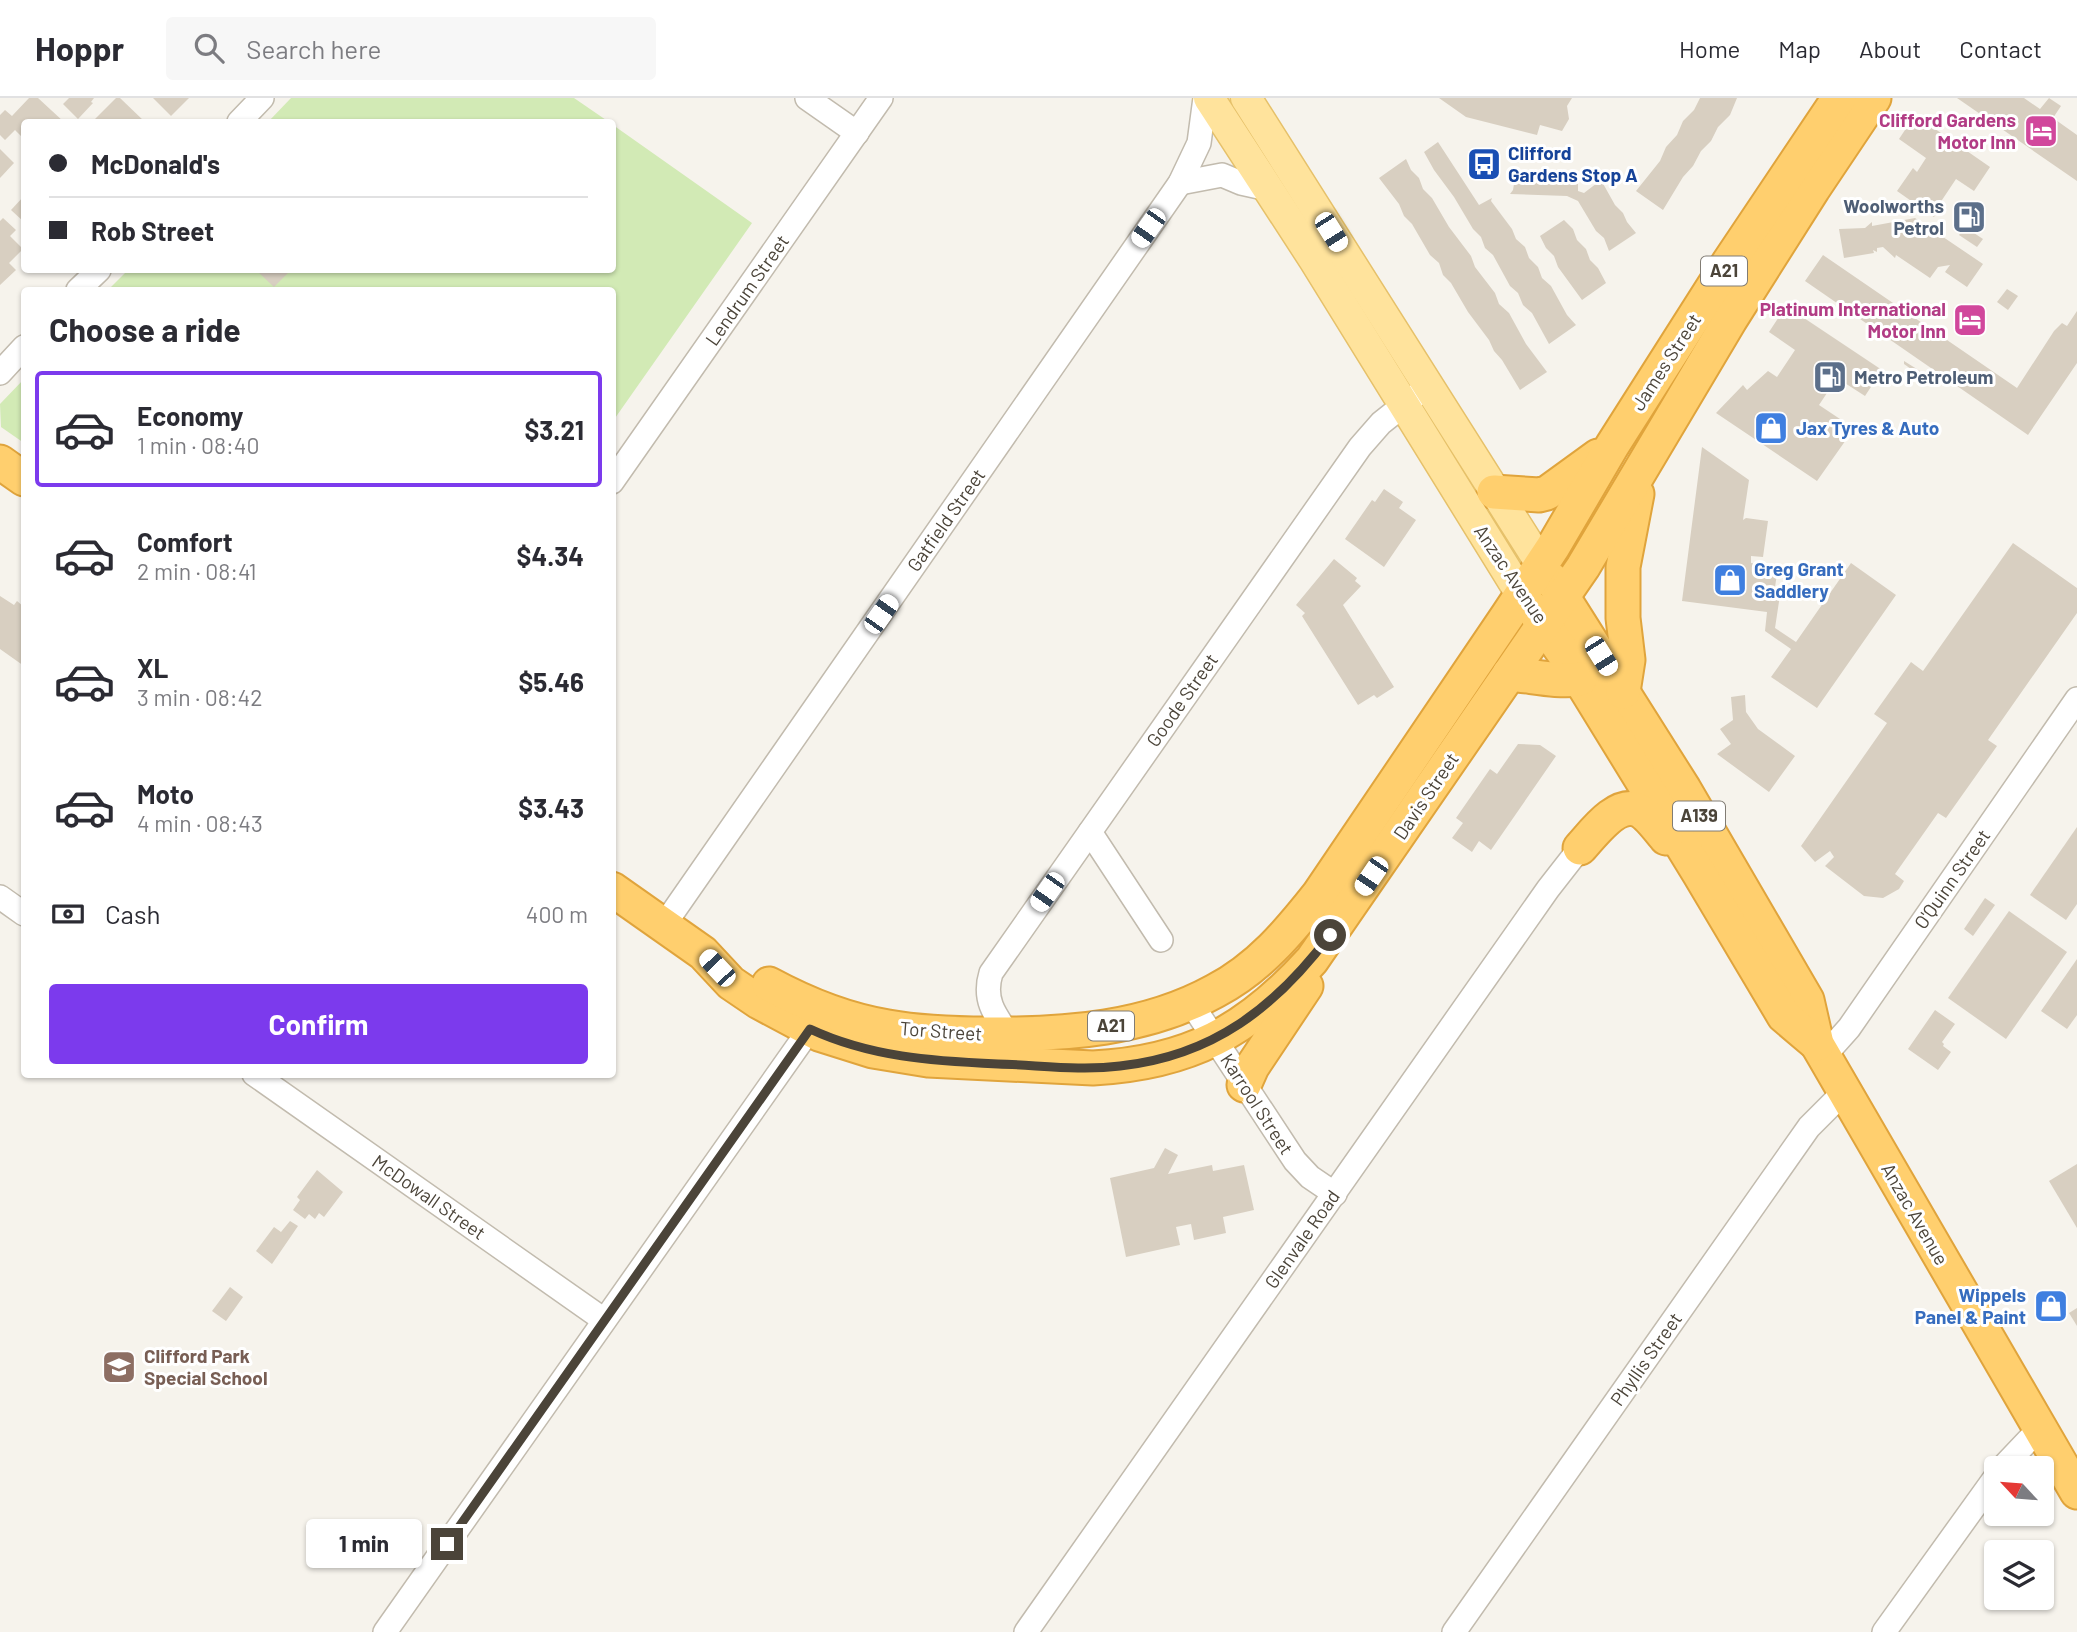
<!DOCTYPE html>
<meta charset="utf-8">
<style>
body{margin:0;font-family:Barlow,sans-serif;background:#f7f7f7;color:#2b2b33;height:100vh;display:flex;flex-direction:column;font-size:26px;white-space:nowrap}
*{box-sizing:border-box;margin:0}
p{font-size:23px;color:#7c7c81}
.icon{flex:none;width:38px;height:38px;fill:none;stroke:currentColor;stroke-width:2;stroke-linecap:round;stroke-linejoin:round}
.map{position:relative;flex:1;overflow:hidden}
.side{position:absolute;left:21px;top:189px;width:595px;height:791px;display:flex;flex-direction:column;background:#fff;border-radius:7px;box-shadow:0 2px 5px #0004}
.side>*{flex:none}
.hud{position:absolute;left:21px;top:21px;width:595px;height:154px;border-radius:7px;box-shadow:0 2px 5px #0004;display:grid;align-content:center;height:154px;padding:0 28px;background:#fff}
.needle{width:46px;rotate:296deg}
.buttons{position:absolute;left:1984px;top:1358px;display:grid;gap:14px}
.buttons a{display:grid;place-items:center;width:70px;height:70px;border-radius:7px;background:#fff;box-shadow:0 2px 5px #0004;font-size:35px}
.end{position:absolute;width:32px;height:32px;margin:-16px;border:9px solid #4b4439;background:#fff;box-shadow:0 0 0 4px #fff}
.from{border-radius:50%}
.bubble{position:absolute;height:49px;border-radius:7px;background:#fff;box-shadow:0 2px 5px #0004;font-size:23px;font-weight:700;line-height:49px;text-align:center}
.car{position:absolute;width:21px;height:42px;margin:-21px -10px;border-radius:9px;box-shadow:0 0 5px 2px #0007;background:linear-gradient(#fff 24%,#345 0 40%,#fff 0 76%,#345 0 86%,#fff 0)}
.hud b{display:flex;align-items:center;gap:24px;height:66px;font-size:26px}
.hud b+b{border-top:2px solid #e1e1e2}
.hud i{width:18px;height:18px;background:#2b2b33}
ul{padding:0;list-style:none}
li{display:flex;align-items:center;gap:21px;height:116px;margin:0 14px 10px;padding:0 14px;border:4px solid transparent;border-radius:7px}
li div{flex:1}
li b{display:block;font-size:26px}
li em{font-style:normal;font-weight:700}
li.current{border-color:#7c3aed}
li>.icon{width:63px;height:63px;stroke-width:1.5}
h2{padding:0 28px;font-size:32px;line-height:84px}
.pay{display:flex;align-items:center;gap:18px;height:77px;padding:0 28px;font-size:26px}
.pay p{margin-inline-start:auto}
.cta{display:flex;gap:14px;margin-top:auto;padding:14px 28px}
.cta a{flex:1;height:80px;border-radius:7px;background:#7c3aed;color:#fff;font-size:28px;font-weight:700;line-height:80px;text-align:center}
header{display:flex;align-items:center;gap:42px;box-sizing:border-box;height:98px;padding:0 35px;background:#fff;border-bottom:2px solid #e1e1e2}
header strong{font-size:33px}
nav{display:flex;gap:38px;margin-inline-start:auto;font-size:24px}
.search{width:490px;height:63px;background:#f7f7f7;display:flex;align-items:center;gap:18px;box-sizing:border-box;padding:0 24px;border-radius:7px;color:#7c7c81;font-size:26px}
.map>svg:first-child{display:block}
</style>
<header>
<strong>Hoppr</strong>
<div class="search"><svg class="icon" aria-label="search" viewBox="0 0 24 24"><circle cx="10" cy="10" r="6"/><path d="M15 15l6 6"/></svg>Search here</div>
<nav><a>Home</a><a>Map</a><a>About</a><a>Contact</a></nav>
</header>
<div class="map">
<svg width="2077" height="1534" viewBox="0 0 2077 1534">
<rect width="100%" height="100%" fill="#f6f3ec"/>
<g fill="#d2eab5">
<polygon points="291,0 574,0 609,24 268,24"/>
<polygon points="613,27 752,125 613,323 612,192 108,192 128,172 612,172"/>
<polygon points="24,281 24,280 24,345 1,329 0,306"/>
</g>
<g fill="#d8cfc1">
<polygon points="29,0 38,0 64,24 24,24 24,41 15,32 5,42 0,37 0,17 5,12 12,18"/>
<polygon points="69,0 94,0 91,4 93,5 78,21 63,6"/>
<polygon points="116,0 120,0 145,24 92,24"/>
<polygon points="153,0 189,0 171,18"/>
<polygon points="1439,0 1572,0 1567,8 1569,21 1562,33 1540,27 1537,37 1466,19"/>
<polygon points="1700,0 1737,0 1730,17 1718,29 1711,43 1701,53 1693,68 1683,79 1663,112 1636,93 1660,63 1666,49 1677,37 1683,23 1694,12"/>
<polygon points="1957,0 2024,0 2040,11 2049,0 2061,8 2053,20 2077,37 2077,83"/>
<polygon points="1915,17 1990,69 1974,93 1956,81 1940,105 1943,106 1934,119 1897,93 1913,70 1917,74 1926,60 1899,41"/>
<polygon points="1438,44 1479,107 1492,100 1491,103 1512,131 1516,141 1525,149 1529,160 1538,169 1542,180 1551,188 1567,217 1576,227 1549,246 1532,215 1523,207 1518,195 1510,188 1493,157 1485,150 1481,139 1473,131 1454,99 1434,72 1424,54"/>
<polygon points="0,51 14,65 0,80"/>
<polygon points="1406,61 1411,72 1419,80 1423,91 1432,100 1449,129 1471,158 1475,169 1495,195 1499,206 1509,215 1526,246 1547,274 1520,292 1502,262 1494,253 1489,242 1468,214 1451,185 1443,177 1439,165 1430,157 1412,126 1404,118 1399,106 1379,80"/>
<polygon points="1515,80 1578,85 1578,93 1584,95 1601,82 1615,107 1623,115 1627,124 1636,135 1609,153 1604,140 1596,133 1578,103 1567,98 1510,96 1513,92"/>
<polygon points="24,98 24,124 11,112"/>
<polygon points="3,120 16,132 10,138 23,151 9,165 16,172 0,187 0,123"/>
<polygon points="1915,120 1983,166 1967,189 1945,174 1950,167 1938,169 1930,180 1896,157 1895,160 1883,149 1877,150 1877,154 1873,152 1874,155 1844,160 1839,131 1865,130 1872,124 1872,128"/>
<polygon points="1564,122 1573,131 1577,142 1586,151 1590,162 1598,170 1606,185 1582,202 1558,169 1554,158 1546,150 1540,138"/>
<polygon points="1965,129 1983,141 1977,149 1959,137"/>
<polygon points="1823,157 2017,290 2054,233 2062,225 2067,228 2077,213 2077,265 2028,337 1805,183"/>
<polygon points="256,172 291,172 274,189"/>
<polygon points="2007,191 2018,198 2008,212 1997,204"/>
<polygon points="1786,208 1882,272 1865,298 1837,280 1819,307 1846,325 1840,334 1848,339 1817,383 1716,315 1743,287 1747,292 1768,273 1777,279 1795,252 1769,234"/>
<polygon points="1904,263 1920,273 1921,275 1918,276 1904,266"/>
<polygon points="1702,349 1749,382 1743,422 1746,420 1768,423 1763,459 1751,458 1751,465 1778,469 1774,496 1780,497 1775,530 1796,544 1851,465 1896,497 1817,610 1771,579 1791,551 1765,533 1767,514 1682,503"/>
<polygon points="1384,391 1403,404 1399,410 1416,422 1384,469 1345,441 1372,402 1375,404"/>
<polygon points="2013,445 2077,490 2077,515 1988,642 1997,648 1946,720 1938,715 1895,776 1904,783 1899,791 1883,800 1864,798 1825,768 1834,759 1830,753 1815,764 1801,748 1887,625 1874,616 1911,564 1923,573"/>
<polygon points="1334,461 1357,480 1355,483 1361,488 1343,507 1394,589 1377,600 1374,597 1358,607 1302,518 1305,515 1296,507"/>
<polygon points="0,498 14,507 17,503 24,509 24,568 0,551"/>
<polygon points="1745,597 1746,614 1758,631 1795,658 1769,694 1717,656 1731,646 1720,631 1733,622 1731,599"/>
<polygon points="1518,646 1540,647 1556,658 1491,752 1479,743 1472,754 1452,740 1463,725 1456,720 1490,671 1497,676"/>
<polygon points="2077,729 2077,806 2066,822 2030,797"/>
<polygon points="1985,800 1995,807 1973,838 1964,831"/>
<polygon points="2009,813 2067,854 2006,941 1948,900"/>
<polygon points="2077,861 2077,917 2067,931 2041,913"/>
<polygon points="1935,912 1955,926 1942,944 1944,946 1943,948 1951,954 1938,972 1908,951"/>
<polygon points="1165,1050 1178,1057 1168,1076 1212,1067 1213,1073 1244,1067 1254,1112 1223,1119 1226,1135 1194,1142 1191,1126 1176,1129 1180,1147 1126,1159 1110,1080 1154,1070"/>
<polygon points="2077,1066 2077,1130 2049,1083"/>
<polygon points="317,1072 343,1094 324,1119 319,1115 315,1121 309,1116 305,1121 293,1112 300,1102 297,1099"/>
<polygon points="290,1123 298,1128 272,1166 256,1153 274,1129 281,1134"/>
<polygon points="230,1189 243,1199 226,1223 212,1213"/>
<polygon points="2077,1210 2077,1228 2069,1215"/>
</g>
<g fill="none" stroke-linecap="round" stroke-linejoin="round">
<g stroke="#c2bbae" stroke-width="26">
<g id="minor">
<polyline points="807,0 857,35"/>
<polyline points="239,24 262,0"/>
<polyline points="1180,85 1222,77 1241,85 1268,91"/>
<polyline points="78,192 99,172"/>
<polyline points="0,275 24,249"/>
<polyline points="612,384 881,0"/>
<polyline points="1090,734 1161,842"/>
<polyline points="0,799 24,816"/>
<polyline points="664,827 1180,85 1199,45 1205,0"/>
<polyline points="1191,905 1295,1063 1310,1079 1335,1096"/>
<path d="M 1009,937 C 994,916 983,901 991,875 L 1360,349 L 1381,325 L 1415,298"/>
<polyline points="1824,958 1849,930 2077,601"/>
<polyline points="254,976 604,1222"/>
<polyline points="2002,1370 2040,1330"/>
<polyline points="385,1534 817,921"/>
<polyline points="1026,1534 1548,791 1580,750"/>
<polyline points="1454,1534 1809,1029 1844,994"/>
<polyline points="1884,1534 1997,1377"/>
</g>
</g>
<g stroke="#e6c16a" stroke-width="33">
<g id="major">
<polyline points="1209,0 1315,163 1521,496"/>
<polyline points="1246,0 1541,466"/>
</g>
</g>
<g stroke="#e0a43c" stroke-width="37">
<g id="highway">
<polyline points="0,364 24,381"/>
<polyline points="1494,394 1539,397 1547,395 1598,358"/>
<polyline points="1552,482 1684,691 1807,902 1817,946 1824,958 2077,1394"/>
<polyline points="1533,511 1565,557 1699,775 1784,918 1817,946"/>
<path d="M 1509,576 C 1533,578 1556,584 1580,581"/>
<polyline points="1623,594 1628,562 1623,520 1623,469 1637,396"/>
<path d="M 1580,750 C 1593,736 1616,703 1638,712 C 1648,716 1659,732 1666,740"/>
<path d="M 612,791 L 703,855 L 731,885 L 759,904 L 819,936 L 873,953 L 928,962 L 1093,970 C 1189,965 1248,933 1312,862 L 1583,469 L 1730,222 L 1813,91 L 1874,0"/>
<path d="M 769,886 C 806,906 846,922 888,929 C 921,935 955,936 988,936 C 1066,937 1146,931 1215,893 C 1259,870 1289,834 1319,796 L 1508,517 L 1553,449 L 1612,348 L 1729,164 L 1839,0"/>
<polyline points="1244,987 1252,969 1306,888"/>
</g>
</g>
<use href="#minor" stroke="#fff" stroke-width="23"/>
<use href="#major" stroke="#ffe39c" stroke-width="30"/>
<use href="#highway" stroke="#ffcf6e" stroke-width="33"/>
</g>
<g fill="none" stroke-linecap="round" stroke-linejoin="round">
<path stroke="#4b4439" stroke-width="9" d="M 447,1446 L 810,931 C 870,959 932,963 998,966 C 1038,967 1080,973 1120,968 C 1213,958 1276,909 1330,837"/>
</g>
<defs>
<g id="hotel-square" transform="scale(1.75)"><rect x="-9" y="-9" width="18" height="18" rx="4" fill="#d1479c" stroke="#fff"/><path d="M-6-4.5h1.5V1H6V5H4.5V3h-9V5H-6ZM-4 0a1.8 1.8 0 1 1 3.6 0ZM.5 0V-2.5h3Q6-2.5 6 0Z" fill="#fff"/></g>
<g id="bus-square" transform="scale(1.75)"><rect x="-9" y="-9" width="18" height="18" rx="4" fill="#1a4fb4" stroke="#fff"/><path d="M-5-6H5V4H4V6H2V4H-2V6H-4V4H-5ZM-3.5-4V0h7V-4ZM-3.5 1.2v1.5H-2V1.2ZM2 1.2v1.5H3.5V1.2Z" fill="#fff"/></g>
<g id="fuel-square" transform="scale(1.75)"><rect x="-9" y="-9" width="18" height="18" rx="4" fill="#5c6f8a" stroke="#fff"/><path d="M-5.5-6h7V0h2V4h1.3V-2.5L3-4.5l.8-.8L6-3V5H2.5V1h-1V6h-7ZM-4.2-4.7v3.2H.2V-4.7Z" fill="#fff"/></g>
<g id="shop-square" transform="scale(1.75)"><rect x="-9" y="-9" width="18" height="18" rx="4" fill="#3f7fe0" stroke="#fff"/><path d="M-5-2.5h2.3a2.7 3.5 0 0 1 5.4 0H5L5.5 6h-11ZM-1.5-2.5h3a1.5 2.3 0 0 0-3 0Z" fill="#fff"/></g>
<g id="school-square" transform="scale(1.75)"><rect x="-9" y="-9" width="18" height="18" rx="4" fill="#8d6e63" stroke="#fff"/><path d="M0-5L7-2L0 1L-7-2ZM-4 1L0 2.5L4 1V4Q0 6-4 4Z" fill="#fff"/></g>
</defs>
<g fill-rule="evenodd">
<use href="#hotel-square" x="2041" y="33"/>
<use href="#bus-square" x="1484" y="66"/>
<use href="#fuel-square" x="1969" y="119"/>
<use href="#hotel-square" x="1970" y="222"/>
<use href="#fuel-square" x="1830" y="279"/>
<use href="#shop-square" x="1771" y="330"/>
<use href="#shop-square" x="1730" y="482"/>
<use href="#shop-square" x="2051" y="1208"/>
<use href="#school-square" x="119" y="1269"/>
</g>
<g text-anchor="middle" stroke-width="6" stroke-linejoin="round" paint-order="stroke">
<g fill="#fff" stroke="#817c74" stroke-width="2">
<rect x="1701" y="158.5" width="46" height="29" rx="5"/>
<rect x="1673" y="703.5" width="52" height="29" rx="5"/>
<rect x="1088" y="913.5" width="46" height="29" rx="5"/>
</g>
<g font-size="18" font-weight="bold" fill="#4b4439">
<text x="1724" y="179">A21</text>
<text x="1699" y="724">A139</text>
<text x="1111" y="934">A21</text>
</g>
<g font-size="19" font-weight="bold" fill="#b23c85" stroke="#fff" text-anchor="end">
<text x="2016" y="29">Clifford Gardens<tspan x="2016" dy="22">Motor Inn</tspan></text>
<text x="1946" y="218">Platinum International<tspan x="1946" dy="22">Motor Inn</tspan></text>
</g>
<g font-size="19" font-weight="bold" fill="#164399" stroke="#fff" text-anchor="start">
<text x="1508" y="62">Clifford<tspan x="1508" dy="22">Gardens Stop A</tspan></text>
</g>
<g font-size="19" font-weight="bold" fill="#4e5e75" stroke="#fff" text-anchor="end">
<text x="1944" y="115">Woolworths<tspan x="1944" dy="22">Petrol</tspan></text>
<text x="1854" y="286" text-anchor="start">Metro Petroleum</text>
</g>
<g font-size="19" fill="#4b4439" stroke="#fff">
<text transform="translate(747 192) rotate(-55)" y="7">Lendrum Street</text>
<text transform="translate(1666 264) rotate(-57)" y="7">James Street</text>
<text transform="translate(946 422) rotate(-55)" y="7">Gatfield Street</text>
<text transform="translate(1511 476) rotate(56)" y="7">Anzac Avenue</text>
<text transform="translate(1182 602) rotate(-55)" y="7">Goode Street</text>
<text transform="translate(1426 698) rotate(-56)" y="7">Davis Street</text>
<text transform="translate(1952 781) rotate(-55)" y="7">O'Quinn Street</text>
<text transform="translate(941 933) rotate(4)" y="7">Tor Street</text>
<text transform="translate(1257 1006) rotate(57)" y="7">Karrool Street</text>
<text transform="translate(429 1099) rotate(35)" y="7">McDowall Street</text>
<text transform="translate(1915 1116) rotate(60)" y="7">Anzac Avenue</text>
<text transform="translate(1302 1141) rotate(-55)" y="7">Glenvale Road</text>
<text transform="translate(1646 1261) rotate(-55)" y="7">Phyllis Street</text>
</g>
<g font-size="19" font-weight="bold" fill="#366cbe" stroke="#fff" text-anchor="start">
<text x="1796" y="337">Jax Tyres &amp; Auto</text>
<text x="1754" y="478">Greg Grant<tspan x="1754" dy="22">Saddlery</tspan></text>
<text x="2026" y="1204" text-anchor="end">Wippels<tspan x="2026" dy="22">Panel &amp; Paint</tspan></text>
</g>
<g font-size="19" font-weight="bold" fill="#785e54" stroke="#fff" text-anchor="start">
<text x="144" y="1265">Clifford Park<tspan x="144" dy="22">Special School</tspan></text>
</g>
</g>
</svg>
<div class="buttons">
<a><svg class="needle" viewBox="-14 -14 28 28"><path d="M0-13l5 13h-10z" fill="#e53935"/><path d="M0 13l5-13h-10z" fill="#7c7c81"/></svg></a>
<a><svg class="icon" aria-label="layers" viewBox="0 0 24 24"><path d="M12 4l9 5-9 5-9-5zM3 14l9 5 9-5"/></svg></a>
</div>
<i class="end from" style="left:1330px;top:837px"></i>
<i class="end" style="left:447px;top:1446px"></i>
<div class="bubble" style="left:306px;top:1421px;width:116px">1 min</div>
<i class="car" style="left:1148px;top:130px;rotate:215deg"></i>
<i class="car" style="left:1331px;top:134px;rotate:148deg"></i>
<i class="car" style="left:881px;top:516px;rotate:35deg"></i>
<i class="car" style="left:1601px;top:558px;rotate:148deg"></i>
<i class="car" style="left:1371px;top:778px;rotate:214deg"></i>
<i class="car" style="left:1047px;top:794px;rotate:215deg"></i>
<i class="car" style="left:717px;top:870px;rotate:317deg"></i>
<div class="hud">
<b><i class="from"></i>McDonald's</b>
<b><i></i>Rob Street</b>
</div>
<section class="side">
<h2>Choose a ride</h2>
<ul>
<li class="current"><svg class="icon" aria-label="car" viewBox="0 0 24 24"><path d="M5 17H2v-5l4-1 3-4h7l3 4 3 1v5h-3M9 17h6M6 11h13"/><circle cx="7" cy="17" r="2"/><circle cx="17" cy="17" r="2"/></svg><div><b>Economy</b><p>1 min · 08:40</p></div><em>$3.21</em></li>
<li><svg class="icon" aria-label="car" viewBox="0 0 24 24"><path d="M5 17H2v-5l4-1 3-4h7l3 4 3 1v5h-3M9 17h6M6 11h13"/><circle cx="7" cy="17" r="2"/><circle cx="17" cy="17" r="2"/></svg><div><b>Comfort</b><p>2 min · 08:41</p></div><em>$4.34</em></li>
<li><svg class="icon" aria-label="car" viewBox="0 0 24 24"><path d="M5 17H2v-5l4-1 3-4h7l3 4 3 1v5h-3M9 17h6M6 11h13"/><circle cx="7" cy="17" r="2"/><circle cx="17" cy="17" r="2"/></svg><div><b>XL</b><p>3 min · 08:42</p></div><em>$5.46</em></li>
<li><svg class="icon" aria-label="car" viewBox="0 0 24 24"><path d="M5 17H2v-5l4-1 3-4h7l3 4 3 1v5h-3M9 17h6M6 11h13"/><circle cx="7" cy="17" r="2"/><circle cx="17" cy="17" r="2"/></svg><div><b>Moto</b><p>4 min · 08:43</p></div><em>$3.43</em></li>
</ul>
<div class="pay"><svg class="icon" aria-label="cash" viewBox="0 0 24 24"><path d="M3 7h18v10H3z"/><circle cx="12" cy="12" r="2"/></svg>Cash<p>400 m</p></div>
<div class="cta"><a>Confirm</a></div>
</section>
</div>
